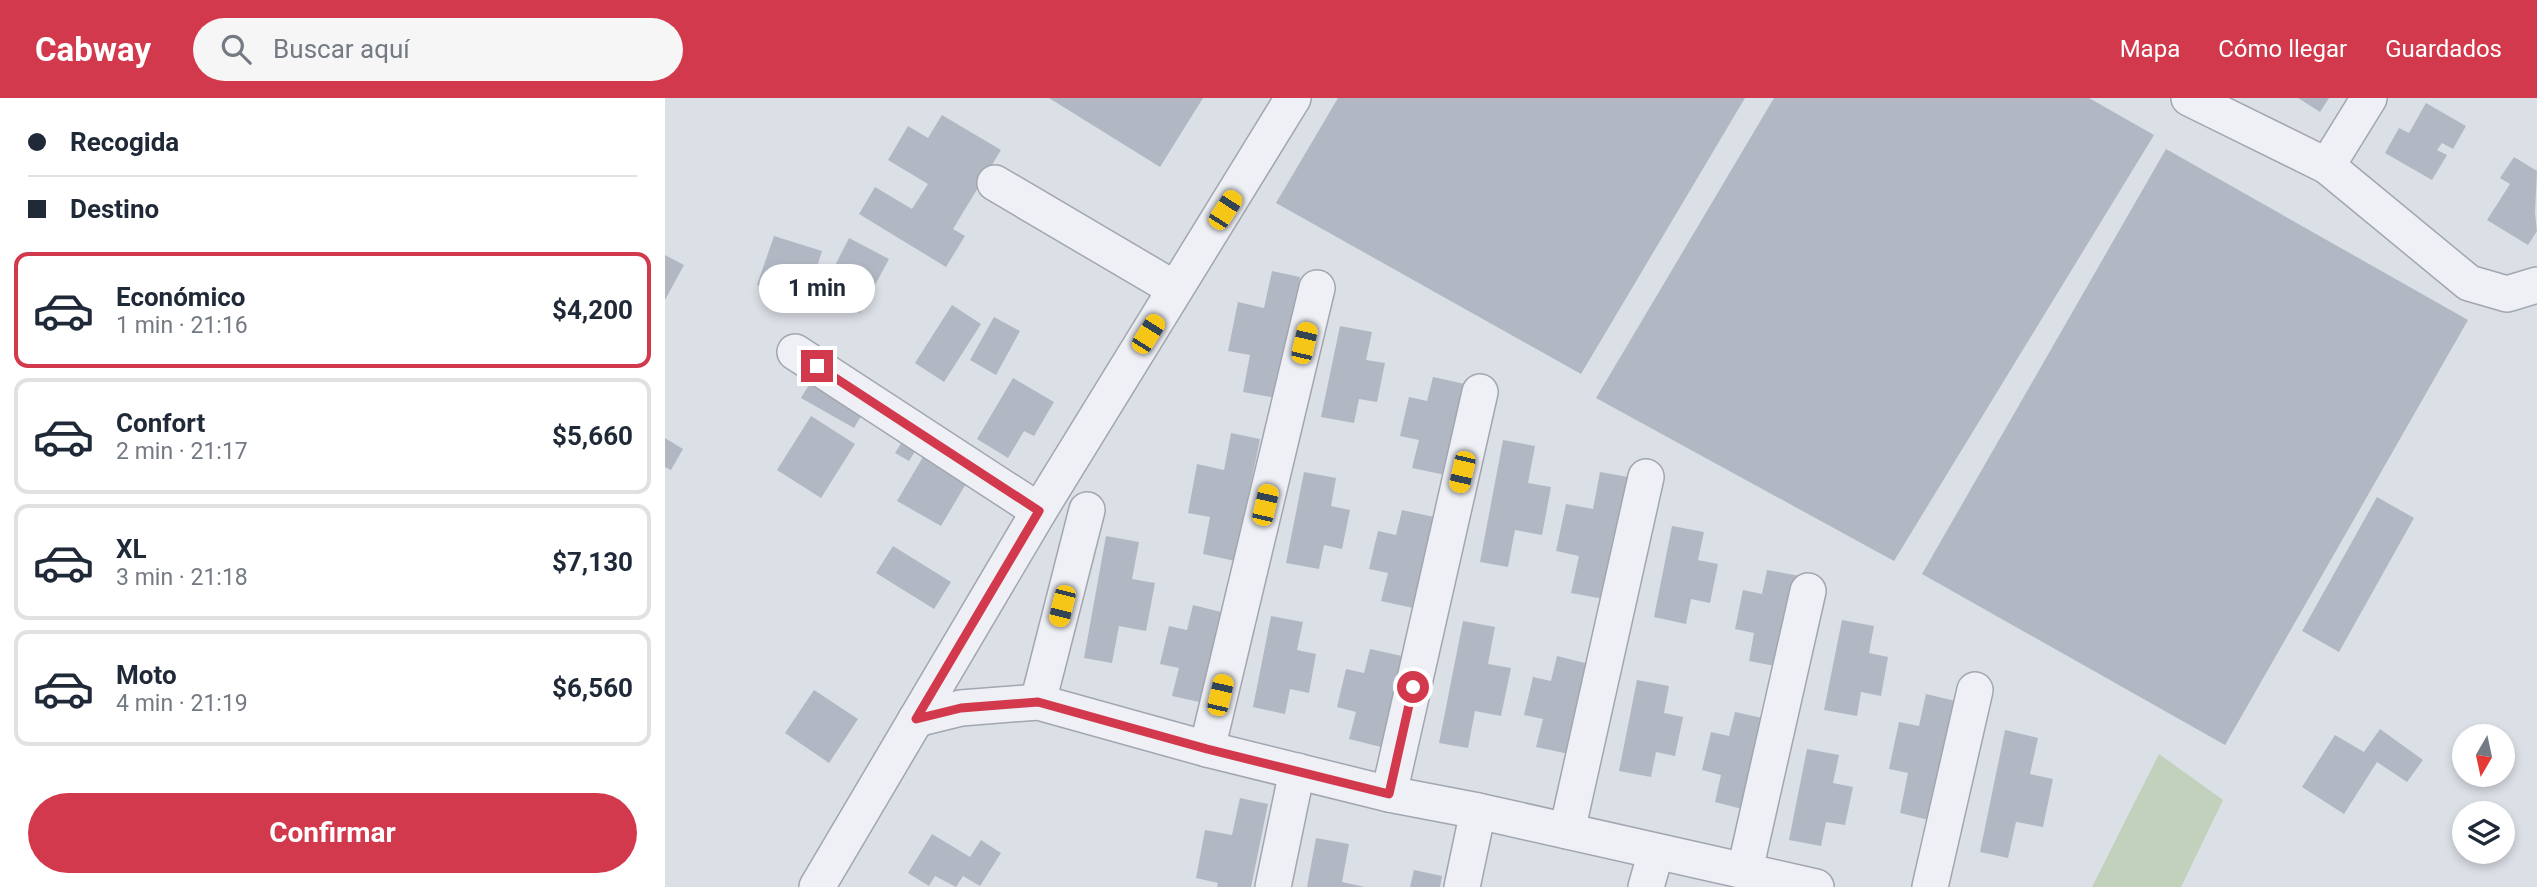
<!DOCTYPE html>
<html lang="es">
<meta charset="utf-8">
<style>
body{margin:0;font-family:Roboto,sans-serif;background:#f6f6f7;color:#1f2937;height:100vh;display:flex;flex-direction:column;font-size:26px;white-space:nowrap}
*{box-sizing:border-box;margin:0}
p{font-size:23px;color:#747a83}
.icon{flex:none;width:38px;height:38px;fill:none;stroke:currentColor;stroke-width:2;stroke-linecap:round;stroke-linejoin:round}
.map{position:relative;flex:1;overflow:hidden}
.sheet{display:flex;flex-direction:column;background:#fff;width:665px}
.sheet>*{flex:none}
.banner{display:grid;align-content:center;height:154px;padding:0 28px;background:#fff}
.needle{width:46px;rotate:189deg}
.fabs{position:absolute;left:1787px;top:626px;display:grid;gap:14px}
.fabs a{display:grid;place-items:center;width:63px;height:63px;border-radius:50%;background:#fff;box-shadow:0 4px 10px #0003;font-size:35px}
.end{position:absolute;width:32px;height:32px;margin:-16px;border:9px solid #d3394c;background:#fff;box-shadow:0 0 0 4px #fff}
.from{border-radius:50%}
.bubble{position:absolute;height:49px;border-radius:24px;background:#fff;box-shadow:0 4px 10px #0003;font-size:23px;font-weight:700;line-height:49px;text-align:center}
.car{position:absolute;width:21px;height:42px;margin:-21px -10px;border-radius:9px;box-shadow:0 0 5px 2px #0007;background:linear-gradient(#f5c518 24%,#345 0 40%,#f5c518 0 76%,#345 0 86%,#f5c518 0)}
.banner b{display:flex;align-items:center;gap:24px;height:66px;font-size:26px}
.banner b+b{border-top:2px solid #e0e1e3}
.banner i{width:18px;height:18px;background:#1f2937}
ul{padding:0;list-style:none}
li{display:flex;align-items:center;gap:21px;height:116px;margin:0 14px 10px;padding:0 14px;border:4px solid #e0e1e3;border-radius:14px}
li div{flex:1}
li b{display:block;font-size:26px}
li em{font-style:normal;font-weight:700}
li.selected{border-color:#d3394c}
li>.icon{width:63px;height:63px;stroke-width:1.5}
.button{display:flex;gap:14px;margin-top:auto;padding:14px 28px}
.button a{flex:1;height:80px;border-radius:42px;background:#d3394c;color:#fff;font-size:28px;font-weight:700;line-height:80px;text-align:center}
header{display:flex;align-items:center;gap:42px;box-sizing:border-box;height:98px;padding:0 35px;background:#d3394c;color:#fff}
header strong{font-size:33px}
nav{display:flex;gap:38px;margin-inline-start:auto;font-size:24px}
.search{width:490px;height:63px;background:#f6f6f7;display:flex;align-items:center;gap:18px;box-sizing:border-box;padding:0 24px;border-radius:38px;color:#747a83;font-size:26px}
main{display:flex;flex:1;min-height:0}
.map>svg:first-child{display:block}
</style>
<header>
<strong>Cabway</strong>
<div class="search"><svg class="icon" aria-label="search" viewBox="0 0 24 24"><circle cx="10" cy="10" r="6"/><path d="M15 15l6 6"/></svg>Buscar aquí</div>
<nav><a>Mapa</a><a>Cómo llegar</a><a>Guardados</a></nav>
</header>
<main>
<section class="sheet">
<div class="banner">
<b><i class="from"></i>Recogida</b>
<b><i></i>Destino</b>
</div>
<ul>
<li class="selected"><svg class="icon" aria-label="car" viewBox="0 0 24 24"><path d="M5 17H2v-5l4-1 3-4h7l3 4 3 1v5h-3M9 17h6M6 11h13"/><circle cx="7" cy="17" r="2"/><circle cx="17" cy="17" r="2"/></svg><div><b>Económico</b><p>1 min · 21:16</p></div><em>$4,200</em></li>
<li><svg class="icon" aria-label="car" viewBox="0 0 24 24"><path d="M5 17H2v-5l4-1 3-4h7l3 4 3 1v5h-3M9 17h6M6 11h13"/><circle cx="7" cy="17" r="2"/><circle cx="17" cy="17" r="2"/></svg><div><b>Confort</b><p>2 min · 21:17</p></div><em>$5,660</em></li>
<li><svg class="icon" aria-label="car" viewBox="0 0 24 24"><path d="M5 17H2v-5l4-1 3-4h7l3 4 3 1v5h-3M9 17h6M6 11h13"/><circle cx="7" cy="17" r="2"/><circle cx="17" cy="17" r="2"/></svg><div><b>XL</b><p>3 min · 21:18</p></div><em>$7,130</em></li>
<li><svg class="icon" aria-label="car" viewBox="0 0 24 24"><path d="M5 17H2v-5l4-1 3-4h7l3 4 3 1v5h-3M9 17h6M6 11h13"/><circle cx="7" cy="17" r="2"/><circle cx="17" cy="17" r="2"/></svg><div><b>Moto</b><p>4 min · 21:19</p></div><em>$6,560</em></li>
</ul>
<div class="button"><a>Confirmar</a></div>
</section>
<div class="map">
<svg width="1872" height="789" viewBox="0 0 1872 789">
<rect width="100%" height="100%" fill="#dbdfe6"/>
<polygon fill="#c1d1bc" points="1494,656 1558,702 1516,789 1427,789"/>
<g fill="#b2b8c3">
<polygon points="384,0 538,0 495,69"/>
<polygon points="673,0 1080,0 916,276 611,105"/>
<polygon points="1109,0 1424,0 1489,37 1229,463 931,300"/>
<polygon points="1633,0 1664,0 1655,14"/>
<polygon points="1761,5 1801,28 1788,51 1777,45 1772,52 1782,57 1767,82 1720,55 1734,30 1744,35"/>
<polygon points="277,17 336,52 288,131 300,138 281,169 194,116 210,89 247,111 263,86 223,62 243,28 263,40"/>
<polygon points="1501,51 1803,222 1560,647 1257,476"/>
<polygon points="1849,59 1872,73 1870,115 1872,133 1863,147 1822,122 1845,86 1835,80"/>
<polygon points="109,138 157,153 141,203 92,187"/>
<polygon points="184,140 224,161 195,215 156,195"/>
<polygon points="0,157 19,167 0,202"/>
<polygon points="607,173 635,179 611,300 578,294 585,257 563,253 573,204 599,210"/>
<polygon points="287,207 316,226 279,284 250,265"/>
<polygon points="329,219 355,233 331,277 305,262"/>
<polygon points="675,228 707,234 701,262 720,265 712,304 694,301 689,325 656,319"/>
<polygon points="768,279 800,286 780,377 747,370 754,342 735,338 744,299 762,303"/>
<polygon points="148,280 201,310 189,330 136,300"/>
<polygon points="348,280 389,304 369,338 359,333 343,360 312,341"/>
<polygon points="146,318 190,346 156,400 112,372"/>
<polygon points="566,335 595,341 570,463 538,456 545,419 523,415 532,366 559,372"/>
<polygon points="240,339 254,347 244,363 230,355"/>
<polygon points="0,340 18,351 6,372 0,369"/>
<polygon points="838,342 870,348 863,385 886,389 877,437 850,432 843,469 815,464"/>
<polygon points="258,359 302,384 276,428 232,403"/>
<polygon points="639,374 671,380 666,408 685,412 677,451 659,447 654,471 621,465"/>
<polygon points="935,374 963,379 939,501 906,495 914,458 891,453 901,406 928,411"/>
<polygon points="1712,399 1749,420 1674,554 1637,533"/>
<polygon points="737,412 769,419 748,510 716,503 723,475 704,471 713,433 731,437"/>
<polygon points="1007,428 1039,434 1033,462 1053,466 1045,505 1026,501 1021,526 989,519"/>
<polygon points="441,438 474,444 467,481 490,485 481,533 454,528 447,565 419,560"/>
<polygon points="228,448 286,484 269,511 211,475"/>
<polygon points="1102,472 1135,478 1115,569 1084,563 1089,535 1070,531 1078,492 1097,496"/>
<polygon points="528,507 560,515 539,605 507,598 514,570 495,566 504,528 522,532"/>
<polygon points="606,518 638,524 632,552 651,556 644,595 625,591 620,616 588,609"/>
<polygon points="1177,522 1209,528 1204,555 1223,559 1216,598 1196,594 1192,618 1159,612"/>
<polygon points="798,523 830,529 823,566 846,570 836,618 810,613 803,650 774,645"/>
<polygon points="705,551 737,558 716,649 684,641 691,614 672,609 681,571 699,575"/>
<polygon points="892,558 924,566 904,656 871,649 878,621 859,617 868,579 886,583"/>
<polygon points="972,582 1004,588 999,615 1018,619 1010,658 991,654 986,679 954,673"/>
<polygon points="149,592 193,621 164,665 120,635"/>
<polygon points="1261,596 1295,604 1268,723 1235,715 1243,675 1224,671 1234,624 1254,628"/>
<polygon points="1070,614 1102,621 1081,712 1050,704 1056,677 1037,672 1046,634 1064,638"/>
<polygon points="1715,631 1758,662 1742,684 1712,664 1679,716 1637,689 1670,637 1699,654"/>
<polygon points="1340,632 1373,640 1365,676 1388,681 1378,729 1351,724 1343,760 1315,754"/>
<polygon points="1142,651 1174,657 1168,685 1188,689 1180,727 1161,724 1156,748 1124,742"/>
<polygon points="575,700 603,706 586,789 552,789 553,785 531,780 540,732 567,737"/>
<polygon points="267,736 305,759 316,742 336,755 315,788 298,778 291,789 270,778 264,788 243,775"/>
<polygon points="651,740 684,746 677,784 700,789 642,789"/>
<polygon points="749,772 777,778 775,789 745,789"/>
</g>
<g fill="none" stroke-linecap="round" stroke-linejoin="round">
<g stroke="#a1a6b0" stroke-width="38">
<g id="minor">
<polyline points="1524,0 1662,68 1804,185 1842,196 1872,187"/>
<polyline points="1662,68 1704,0"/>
<polyline points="330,85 510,191"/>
<polyline points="130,254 374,413"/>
<polyline points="373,604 422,412"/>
<polyline points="251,621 296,610 373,604 542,651 724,696 813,713 1151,789"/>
<polyline points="542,651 652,190"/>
<polyline points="724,696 815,294"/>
<polyline points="902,733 981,379"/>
<polyline points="1080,772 1143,493"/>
<polyline points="152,789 374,413 628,0"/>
<polyline points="608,789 632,673"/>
<polyline points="797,789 813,713"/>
<polyline points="981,789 991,754"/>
<polyline points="1265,789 1310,592"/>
</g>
</g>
<use href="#minor" stroke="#eef0f5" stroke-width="35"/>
</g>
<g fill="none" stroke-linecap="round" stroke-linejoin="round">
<polyline stroke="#d3394c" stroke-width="9" points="152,268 374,413 251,621 296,610 373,604 542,651 724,696 748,589"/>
</g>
</svg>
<div class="fabs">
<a><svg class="needle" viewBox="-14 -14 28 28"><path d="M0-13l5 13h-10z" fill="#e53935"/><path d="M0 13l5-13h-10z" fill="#747a83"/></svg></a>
<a><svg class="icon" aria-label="layers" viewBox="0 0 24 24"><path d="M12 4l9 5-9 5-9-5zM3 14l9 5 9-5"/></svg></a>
</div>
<i class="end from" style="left:748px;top:589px"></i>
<i class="end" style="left:152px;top:268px"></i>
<div class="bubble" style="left:94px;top:166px;width:116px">1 min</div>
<i class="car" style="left:560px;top:112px;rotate:33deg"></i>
<i class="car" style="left:483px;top:236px;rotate:32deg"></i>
<i class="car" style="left:639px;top:245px;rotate:13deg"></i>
<i class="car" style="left:797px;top:374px;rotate:193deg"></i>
<i class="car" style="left:600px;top:407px;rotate:13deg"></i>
<i class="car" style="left:397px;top:508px;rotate:194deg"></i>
<i class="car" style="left:555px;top:597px;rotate:13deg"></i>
</div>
</main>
